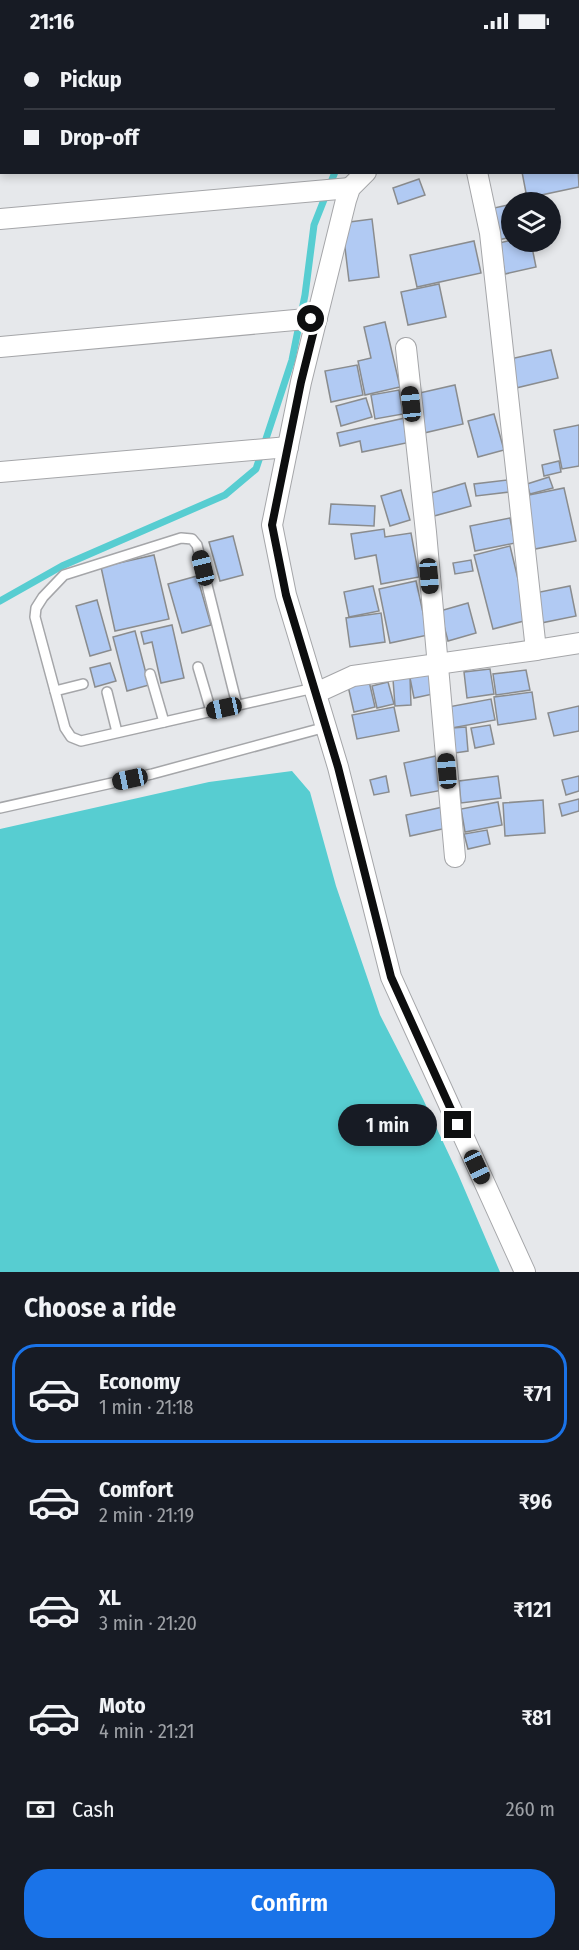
<!DOCTYPE html>
<meta charset="utf-8">
<style>
body{margin:0;font-family:"Fira Sans Condensed",sans-serif;background:#242831;color:#f1f3f6;height:100vh;display:flex;flex-direction:column;font-size:22px;white-space:nowrap}
*{box-sizing:border-box;margin:0}
p{font-size:20px;color:#9ea1a6}
.icon{flex:none;width:33px;height:33px;fill:none;stroke:currentColor;stroke-width:2;stroke-linecap:round;stroke-linejoin:round}
.map{position:relative;height:1230px;overflow:hidden}
.panel{display:flex;flex-direction:column;background:#171b24;flex:1}
.panel>*{flex:none}
.banner{position:absolute;left:0px;top:0px;width:579px;height:132px;box-shadow:0 3px 9px #0003;display:grid;align-content:center;height:132px;padding:0 24px;background:#171b24}
.controls{position:absolute;left:501px;top:150px;display:grid;gap:12px}
.controls a{display:grid;place-items:center;width:60px;height:60px;border-radius:50%;background:#171b24;box-shadow:0 3px 9px #0003;font-size:30px}
.end{position:absolute;width:27px;height:27px;margin:-14px;border:8px solid #0d0e0f;background:#fff;box-shadow:0 0 0 3px #fff}
.from{border-radius:50%}
.bubble{position:absolute;height:42px;border-radius:21px;background:#171b24;box-shadow:0 3px 9px #0003;font-size:20px;font-weight:600;line-height:42px;text-align:center}
.car{position:absolute;width:18px;height:36px;margin:-18px -9px;border-radius:8px;box-shadow:0 0 4px 2px #0007;background:linear-gradient(#222 24%,#8ab4d8 0 40%,#222 0 76%,#8ab4d8 0 86%,#222 0)}
.banner b{display:flex;align-items:center;gap:21px;height:57px;font-size:22px}
.banner b+b{border-top:2px solid #363941}
.banner i{width:15px;height:15px;background:#f1f3f6}
ul{padding:0;list-style:none}
li{display:flex;align-items:center;gap:18px;height:99px;margin:0 12px 9px;padding:0 12px;border:3px solid transparent;border-radius:24px}
li div{flex:1}
li b{display:block;font-size:22px}
li em{font-style:normal;font-weight:600}
li.current{border-color:#1a73e8}
li>.icon{width:54px;height:54px;stroke-width:1.5}
h2{padding:0 24px;font-size:27px;line-height:72px}
.pay{display:flex;align-items:center;gap:15px;height:66px;padding:0 24px;font-size:22px}
.pay p{margin-inline-start:auto}
.action{display:flex;gap:12px;margin-top:auto;padding:12px 24px}
.action a{flex:1;height:69px;border-radius:24px;background:#1a73e8;color:#fff;font-size:24px;font-weight:600;line-height:69px;text-align:center}
.status{display:flex;justify-content:space-between;align-items:center;height:42px;padding:0 30px;background:#171b24;direction:ltr}
.status svg{height:16px;fill:currentColor}
.map>svg:first-child{display:block}
</style>
<div class="status"><b>21:16</b><svg viewBox="0 0 49 12"><path d="M0 12V9h3v3zM5 12V6h3v6zM10 12V3h3v9zM15 12V0h3v12zM26 1h20v11H26zM47 4h2v5h-2z"/></svg></div>
<div class="map">
<svg width="579" height="1230" viewBox="0 0 579 1230">
<rect width="100%" height="100%" fill="#e6e8eb"/>
<g fill="#57cdd1">
<polygon points="440,0 579,0 579,20 578,20 578,2 439,1"/>
<polygon points="292,729 310,750 336,844 380,973 423,1057 458,1132 500,1230 0,1230 0,787 209,740"/>
</g>
<g fill="none" stroke-linecap="round" stroke-linejoin="round">
<polyline stroke="#57cdd1" stroke-width="7" points="0,559 62,524 225,453 256,427 292,318 305,253 314,183 335,130"/>
</g>
<g fill="#b1caf3" stroke="#8a8c8e" stroke-width="1.5">
<rect x="221" y="0" width="123" height="2"/>
<polygon points="578,126 579,145 527,156 522,130 578,130"/>
<polygon points="419,137 425,153 398,162 393,146"/>
<polygon points="512,162 512,195 492,199 485,168"/>
<polygon points="372,177 379,235 349,239 342,181"/>
<polygon points="512,198 512,200 531,200 536,225 505,232 499,201"/>
<polygon points="474,199 481,231 417,245 410,213"/>
<polygon points="439,242 446,275 408,283 401,250"/>
<polygon points="385,280 400,345 365,353 358,319 371,316 364,285"/>
<polygon points="551,308 558,336 516,346 510,317"/>
<polygon points="357,323 363,353 331,360 325,329"/>
<polygon points="455,343 463,382 424,391 415,352"/>
<polygon points="399,348 403,372 375,377 371,353"/>
<polygon points="366,356 372,375 341,384 336,364"/>
<polygon points="494,372 504,408 478,415 468,379"/>
<polygon points="405,376 411,400 362,410 360,399 340,404 337,391"/>
<polygon points="579,383 579,424 562,427 554,388"/>
<polygon points="559,419 561,430 544,434 542,423"/>
<polygon points="549,435 553,446 530,452 527,442"/>
<polygon points="507,438 509,450 476,454 474,442"/>
<polygon points="465,441 471,464 434,474 428,452"/>
<polygon points="564,446 576,499 535,507 524,454"/>
<polygon points="401,448 410,478 390,484 381,454"/>
<polygon points="331,462 375,464 374,484 329,482"/>
<polygon points="510,476 515,501 475,509 470,484"/>
<polygon points="384,487 385,495 411,491 419,535 381,542 376,513 355,517 351,492"/>
<polygon points="233,494 243,533 220,539 209,500"/>
<polygon points="510,504 528,578 493,587 474,513"/>
<polygon points="154,513 169,577 115,589 101,525"/>
<polygon points="471,518 473,529 455,532 453,521"/>
<polygon points="197,534 211,583 182,591 168,542"/>
<polygon points="416,539 428,593 390,601 379,547"/>
<polygon points="373,544 379,569 349,575 344,550"/>
<polygon points="570,544 576,574 541,581 535,551"/>
<polygon points="97,558 111,608 90,614 76,564"/>
<polygon points="468,561 476,591 448,599 440,569"/>
<polygon points="381,571 385,600 350,605 346,576"/>
<polygon points="172,583 184,636 161,641 152,600 144,602 141,590"/>
<polygon points="135,589 149,643 127,649 113,595"/>
<polygon points="110,621 116,639 95,645 90,626"/>
<polygon points="490,627 494,652 467,656 464,630"/>
<polygon points="526,628 530,648 496,653 493,632"/>
<polygon points="430,632 433,652 414,656 410,636"/>
<polygon points="410,636 411,663 395,664 393,637"/>
<polygon points="369,639 375,665 354,670 348,644"/>
<polygon points="388,640 394,662 377,666 372,644"/>
<polygon points="532,650 536,677 498,683 494,655"/>
<polygon points="491,657 495,678 452,686 448,665"/>
<polygon points="579,664 579,689 554,694 548,671"/>
<polygon points="394,665 399,689 357,697 352,673"/>
<polygon points="490,683 494,702 475,706 471,686"/>
<polygon points="466,685 468,709 455,711 452,686"/>
<polygon points="436,714 443,748 411,754 404,721"/>
<polygon points="386,734 389,750 374,753 370,738"/>
<polygon points="498,734 501,756 461,761 459,739"/>
<polygon points="579,734 579,749 566,753 562,738"/>
<polygon points="579,757 579,769 562,774 559,762"/>
<polygon points="543,758 545,791 505,794 503,761"/>
<polygon points="498,760 502,783 465,790 461,767"/>
<polygon points="443,765 447,786 410,794 406,773"/>
<polygon points="487,788 490,802 468,807 464,792"/>
</g>
<g fill="none" stroke-linecap="round" stroke-linejoin="round">
<g stroke="#a5a6a9" stroke-width="12">
<g id="service">
<polyline points="198,625 211,669"/>
<polyline points="150,632 164,680"/>
<polyline points="55,649 83,642"/>
<polyline points="107,650 117,690"/>
<polyline points="237,663 197,503 192,497 181,496 64,533 43,555 36,566 35,575 65,686 71,695 81,699 314,646"/>
<polyline points="0,766 152,732 326,685"/>
</g>
</g>
<g stroke="#a5a6a9" stroke-width="22">
<g id="minor">
<polyline points="418,2 419,0"/>
<polyline points="578,31 579,30"/>
<polyline points="366,130 350,146 346,158 301,340 272,483 286,553 338,725 391,935 525,1230"/>
<polyline points="0,177 350,146"/>
<polyline points="0,305 317,276"/>
<polyline points="406,306 426,490 455,815"/>
<polyline points="0,430 288,405"/>
<polyline points="536,608 579,601"/>
<polyline points="316,651 353,634 536,608 490,191 477,130"/>
</g>
</g>
<use href="#service" stroke="#fff" stroke-width="9"/>
<use href="#minor" stroke="#fff" stroke-width="20"/>
</g>
<g fill="none" stroke-linecap="round" stroke-linejoin="round">
<polyline stroke="#0d0e0f" stroke-width="8" points="311,277 317,276 301,340 272,483 286,553 338,725 391,935 458,1083"/>
</g>
</svg>
<div class="controls">
<a><svg class="icon" aria-label="layers" viewBox="0 0 24 24"><path d="M12 4l9 5-9 5-9-5zM3 14l9 5 9-5"/></svg></a>
</div>
<i class="end from" style="left:311px;top:277px"></i>
<i class="end" style="left:458px;top:1083px"></i>
<div class="bubble" style="left:338px;top:1062px;width:99px">1 min</div>
<i class="car" style="left:411px;top:362px;rotate:354deg"></i>
<i class="car" style="left:203px;top:526px;rotate:346deg"></i>
<i class="car" style="left:429px;top:534px;rotate:175deg"></i>
<i class="car" style="left:224px;top:666px;rotate:258deg"></i>
<i class="car" style="left:447px;top:729px;rotate:355deg"></i>
<i class="car" style="left:130px;top:737px;rotate:258deg"></i>
<i class="car" style="left:477px;top:1125px;rotate:155deg"></i>
<div class="banner">
<b><i class="from"></i>Pickup</b>
<b><i></i>Drop-off</b>
</div>
</div>
<section class="panel">
<h2>Choose a ride</h2>
<ul>
<li class="current"><svg class="icon" aria-label="car" viewBox="0 0 24 24"><path d="M5 17H2v-5l4-1 3-4h7l3 4 3 1v5h-3M9 17h6M6 11h13"/><circle cx="7" cy="17" r="2"/><circle cx="17" cy="17" r="2"/></svg><div><b>Economy</b><p>1 min · 21:18</p></div><em>₹71</em></li>
<li><svg class="icon" aria-label="car" viewBox="0 0 24 24"><path d="M5 17H2v-5l4-1 3-4h7l3 4 3 1v5h-3M9 17h6M6 11h13"/><circle cx="7" cy="17" r="2"/><circle cx="17" cy="17" r="2"/></svg><div><b>Comfort</b><p>2 min · 21:19</p></div><em>₹96</em></li>
<li><svg class="icon" aria-label="car" viewBox="0 0 24 24"><path d="M5 17H2v-5l4-1 3-4h7l3 4 3 1v5h-3M9 17h6M6 11h13"/><circle cx="7" cy="17" r="2"/><circle cx="17" cy="17" r="2"/></svg><div><b>XL</b><p>3 min · 21:20</p></div><em>₹121</em></li>
<li><svg class="icon" aria-label="car" viewBox="0 0 24 24"><path d="M5 17H2v-5l4-1 3-4h7l3 4 3 1v5h-3M9 17h6M6 11h13"/><circle cx="7" cy="17" r="2"/><circle cx="17" cy="17" r="2"/></svg><div><b>Moto</b><p>4 min · 21:21</p></div><em>₹81</em></li>
</ul>
<div class="pay"><svg class="icon" aria-label="cash" viewBox="0 0 24 24"><path d="M3 7h18v10H3z"/><circle cx="12" cy="12" r="2"/></svg>Cash<p>260 m</p></div>
<div class="action"><a>Confirm</a></div>
</section>
